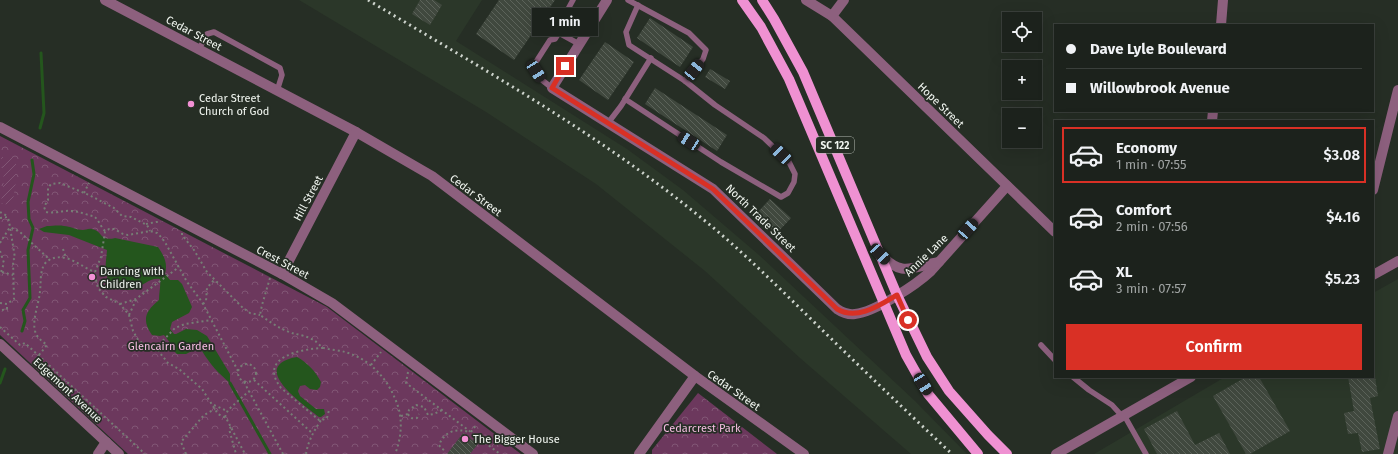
<!DOCTYPE html>
<meta charset="utf-8">
<style>
body{margin:0;font-family:"Fira Sans",sans-serif;background:#292f29;color:#f1f3f6;height:100vh;display:flex;flex-direction:column;font-size:15px;white-space:nowrap}
*{box-sizing:border-box;margin:0}
p{font-size:13px;color:#a0a4a3}
.icon{flex:none;width:22px;height:22px;fill:none;stroke:currentColor;stroke-width:2;stroke-linecap:round;stroke-linejoin:round}
.map{position:relative;flex:1;overflow:hidden}
.panel{position:absolute;left:1054px;top:120px;width:320px;height:258px;display:flex;flex-direction:column;background:#1c221c;border-radius:0px;box-shadow:0 4px 16px #0002,0 0 0 1px #3a3f3b}
.panel>*{flex:none}
.hud{position:absolute;left:1054px;top:24px;width:320px;height:88px;border-radius:0px;box-shadow:0 4px 16px #0002,0 0 0 1px #3a3f3b;display:grid;align-content:center;height:88px;padding:0 12px;background:#1c221c}
.tools{position:absolute;left:1002px;top:12px;display:grid;gap:8px}
.tools a{display:grid;place-items:center;width:40px;height:40px;border-radius:0px;background:#1c221c;box-shadow:0 4px 16px #0002,0 0 0 1px #3a3f3b;font-size:20px}
.end{position:absolute;width:18px;height:18px;margin:-9px;border:5px solid #d93025;background:#fff;box-shadow:0 0 0 2px #fff}
.from{border-radius:50%}
.bubble{position:absolute;height:28px;border-radius:0px;background:#1c221c;box-shadow:0 4px 16px #0002,0 0 0 1px #3a3f3b;font-size:13px;font-weight:600;line-height:28px;text-align:center}
.car{position:absolute;width:12px;height:24px;margin:-12px -6px;border-radius:5px;box-shadow:0 0 3px 1px #0007;background:linear-gradient(#222 24%,#8ab4d8 0 40%,#222 0 76%,#8ab4d8 0 86%,#222 0)}
.hud b{display:flex;align-items:center;gap:14px;height:38px;font-size:15px}
.hud b+b{border-top:1px solid #3a3f3b}
.hud i{width:10px;height:10px;background:#f1f3f6}
ul{padding:7px 0 0;list-style:none}
li{display:flex;align-items:center;gap:12px;height:56px;margin:0 8px 6px;padding:0 4px;border:2px solid transparent;border-radius:0px}
li div{flex:1}
li b{display:block;font-size:15px}
li em{font-style:normal;font-weight:600}
li.active{border-color:#d93025}
li>.icon{width:36px;height:36px;stroke-width:1.5}
.primary-button{display:flex;gap:8px;margin-top:auto;padding:8px 12px}
.primary-button a{flex:1;height:46px;border-radius:0px;background:#d93025;color:#fff;font-size:16px;font-weight:600;line-height:46px;text-align:center}
.map>svg:first-child{display:block}
</style>
<div class="map">
<svg width="1398" height="454" viewBox="0 0 1398 454">
<defs>
<pattern id="park-crowns" width="20" height="18" patternUnits="userSpaceOnUse"><rect width="20" height="18" fill="#6c385d"/><path d="M2 6a3 3 0 1 1 6 0M12 15a3 3 0 1 1 6 0" fill="none" stroke="#815675"/></pattern>
<pattern id="garden-furrows" width="10" height="10" patternUnits="userSpaceOnUse"><rect width="10" height="10" fill="#6c385d"/><path d="M-1 1l2-2M0 10L10 0M9 11l2-2" fill="none" stroke="#815675"/></pattern>
<pattern id="building-back-hatch" width="6" height="6" patternUnits="userSpaceOnUse"><rect width="6" height="6" fill="#40483e"/><path d="M-1 5l2 2M0 0l6 6M5-1l2 2" fill="none" stroke="#5c635a"/></pattern>
</defs>
<rect width="100%" height="100%" fill="#262e25"/>
<g fill="#2b3729">
<polygon points="299,0 482,0 456,41 627,149 683,190 759,255 915,401 967,454 911,454 800,358 705,271 596,184 486,112"/>
<polygon points="1398,279 1398,454 1094,454 1225,377 1373,377 1373,293"/>
</g>
<g fill="url(#park-crowns)">
<polygon points="0,136 327,307 521,454 128,454 0,335"/>
<polygon points="698,393 777,454 652,454 652,450"/>
</g>
<polygon fill="url(#garden-furrows)" points="1,157 16,158 16,181 12,206 1,203 4,180"/>
<g fill="#24561d">
<path d="M 47,226 C 53,226 58,225 64,226 C 70,226 76,230 83,230 C 85,230 89,228 92,229 C 103,231 99,242 115,238 L 158,247 C 164,256 168,263 165,274 L 170,280 L 178,280 L 182,284 L 192,307 L 189,313 L 172,322 L 170,329 L 174,334 L 176,334 L 186,329 L 197,330 L 207,336 L 230,374 L 230,383 C 218,373 210,364 202,351 L 194,350 L 186,354 L 177,354 L 172,349 L 171,344 L 164,335 L 160,336 L 152,335 C 141,319 146,311 159,300 C 159,292 161,285 160,279 C 150,277 143,286 134,289 C 129,291 123,289 119,288 C 101,281 106,265 107,250 L 69,235 L 44,232 L 39,229 Z"/>
<path d="M 297,357 C 308,363 315,371 321,382 L 320,387 L 317,390 L 310,389 L 305,385 L 300,386 L 298,391 L 300,396 L 316,409 L 324,409 L 325,414 L 321,417 L 319,417 C 303,404 247,366 297,357 Z"/>
</g>
<g fill="none" stroke-linecap="round" stroke-linejoin="round">
<g stroke="#24561d" stroke-width="3">
<polyline points="40,128 44,113 41,53"/>
<polyline points="22,331 25,321 23,310 30,298 28,250 33,228 29,219 28,202 34,174 32,160"/>
<polyline points="0,383 5,369"/>
<polyline points="230,383 270,454"/>
</g>
</g>
<g fill="url(#building-back-hatch)">
<polygon points="420,0 434,0 442,5 430,25 412,14"/>
<polygon points="499,0 555,0 514,60 476,34"/>
<polygon points="650,18 693,47 680,67 637,38"/>
<polygon points="605,42 634,62 608,100 579,80"/>
<polygon points="710,69 730,81 725,89 705,77"/>
<polygon points="655,88 727,135 717,151 645,104"/>
<polygon points="770,199 791,218 776,234 756,214"/>
<polygon points="1246,377 1259,377 1290,431 1250,454 1246,454 1213,396"/>
<polygon points="1348,377 1375,377 1378,396 1370,398 1380,449 1362,452 1358,433 1348,434 1344,413 1354,411"/>
<polygon points="1177,411 1195,445 1219,433 1230,454 1157,454 1144,429"/>
<polygon points="463,433 478,444 470,454 447,454"/>
</g>
<g fill="none" stroke-linecap="round" stroke-linejoin="round">
<g stroke="#767d75" stroke-width="2" stroke-dasharray="2 3" stroke-linecap="butt">
<polyline points="84,193 89,183"/>
<polyline points="0,212 7,216"/>
<polyline points="0,218 8,217 10,227 20,232 50,260"/>
<polyline points="146,224 156,222 161,222"/>
<path d="M 105,231 C 100,226 98,218 93,216 C 86,215 79,211 71,211 C 63,210 55,214 46,212 L 44,207 L 48,200 L 48,188 L 51,184 L 60,183 L 89,195 L 114,208 L 122,216 L 131,217 L 147,225 L 150,231"/>
<polyline points="182,233 182,235 194,250 207,272 242,307 250,313 260,315"/>
<polyline points="0,243 10,227"/>
<polyline points="63,249 66,258"/>
<polyline points="0,251 4,263 0,275"/>
<polyline points="2,272 13,275"/>
<path d="M 270,278 L 262,305 L 260,315 C 270,322 280,329 292,333 C 299,335 308,336 315,341 C 318,343 321,347 324,348 C 331,350 339,350 345,352 C 370,359 387,378 396,401 C 403,417 402,437 395,454"/>
<polyline points="0,303 7,304 14,299 13,260 15,258 10,227"/>
<polyline points="120,304 136,299 179,267"/>
<polyline points="203,304 206,301 207,288 214,280"/>
<polyline points="2,310 7,309 7,304"/>
<polyline points="129,315 136,300"/>
<polyline points="0,327 20,345 25,343 145,454"/>
<polyline points="156,348 175,328 185,324 211,320"/>
<path d="M 323,348 C 301,349 257,357 281,388 L 319,420 L 322,420 L 327,418 L 329,410"/>
<path d="M 39,355 L 47,345 C 42,341 37,338 35,331 C 32,319 39,304 40,291 C 41,283 40,275 43,267 C 44,264 47,261 49,260 C 66,251 81,267 95,272"/>
<circle cx="247" cy="373" r="9"/>
<polyline points="371,365 381,352"/>
<polyline points="238,371 202,302 187,282 166,244 162,238 157,233 150,231 128,235 123,234 114,229 109,229 105,232 101,257 95,272 96,280 98,288 106,297 120,304 129,315 133,331 138,340 148,347 156,348 168,363 179,369 202,389 218,414 226,418 245,454"/>
<polyline points="408,372 406,383 500,454"/>
<polyline points="254,380 312,433"/>
<polyline points="244,382 283,454"/>
<polyline points="214,405 227,411"/>
<path d="M 408,414 C 410,418 412,419 417,418 L 419,414"/>
<polyline points="401,416 408,414 409,410 416,405 424,407 428,415 434,414 442,410"/>
<polyline points="225,417 228,410 249,391"/>
<polyline points="231,427 229,429 236,454"/>
<polyline points="471,432 477,424"/>
<path d="M 444,450 L 441,448 L 439,445 C 445,431 456,428 469,432"/>
<polyline points="186,454 181,442 204,415 215,409"/>
<path d="M 306,454 C 308,441 314,431 321,420"/>
</g>
<g stroke="#8d607e" stroke-width="5.5">
<polyline points="628,0 689,33 706,50 703,59 685,81"/>
<polyline points="559,33 579,44"/>
<polyline points="199,49 207,34 214,32 280,68 282,75 277,91"/>
<polyline points="552,88 542,80 534,65 550,40 555,39 564,25 562,20 573,0"/>
<polyline points="625,99 721,162 781,197 788,193 794,182 795,174 789,162 764,138 715,105 685,81 629,45 626,32 638,5"/>
<polyline points="608,123 621,106 651,58"/>
<polyline points="1041,345 1055,360"/>
<polyline points="1073,377 1089,390 1112,405 1122,416"/>
<polyline points="1124,415 1146,454"/>
</g>
<g stroke="#8d607e" stroke-width="10">
<polyline points="105,0 356,132 432,176 695,376 804,454"/>
<path d="M 607,0 L 552,88 L 713,189 L 837,309 C 843,313 848,315 855,314 C 875,312 916,285 931,271 L 1007,186"/>
<polyline points="806,0 832,16 1055,232"/>
<polyline points="832,16 844,0"/>
<polyline points="1221,25 1223,0"/>
<polyline points="1212,121 1213,111"/>
<polyline points="0,127 282,274 332,303 533,454"/>
<polyline points="1373,190 1398,90"/>
<path d="M 880,254 C 903,278 911,267 939,262"/>
<polyline points="282,274 356,132"/>
<polyline points="0,344 119,454"/>
<polyline points="98,454 106,442"/>
<polyline points="639,454 695,376"/>
<polyline points="1388,454 1398,416"/>
</g>
<g stroke="#8d607e" stroke-width="10">
<polyline points="1373,275 1398,261"/>
<polyline points="1056,454 1191,377"/>
</g>
<g stroke="#ef91d2" stroke-width="10">
<polyline points="742,0 761,27 789,79 906,355 928,394 978,454"/>
<polyline points="762,0 774,19 803,72 897,295 927,357 949,391 988,435 1007,454"/>
</g>
<path stroke="#ced4cd" stroke-width="3" stroke-dasharray="2 4" stroke-linecap="butt" d="M 368,0 C 481,68 597,133 699,216 C 739,248 775,284 812,320 C 858,365 905,410 952,454"/>
</g>
<g fill="none" stroke-linecap="round" stroke-linejoin="round">
<path stroke="#d93025" stroke-width="5" d="M 565,66 L 552,88 L 713,189 L 837,309 C 857,321 880,305 897,295 L 908,320"/>
</g>
<g fill="#f391d5" stroke="#262e25" stroke-width="1.5">
<circle cx="191" cy="104" r="4"/>
<circle cx="92" cy="277" r="4"/>
<circle cx="465" cy="439" r="4"/>
</g>
<g text-anchor="middle" stroke-width="3.5" stroke-linejoin="round" paint-order="stroke">
<rect fill="#262e25" stroke="#b5bbb4" stroke-width="1" x="816" y="137" width="38" height="16" rx="3"/>
<g font-size="10" font-weight="bold" fill="#f2f7f1">
<text x="835" y="149">SC 122</text>
</g>
<g font-size="11" fill="#f2f7f1" stroke="#262e25">
<text transform="translate(194 33) rotate(28)" y="4">Cedar Street</text>
<text transform="translate(941 105) rotate(44)" y="4">Hope Street</text>
<text transform="translate(476 195) rotate(37)" y="4">Cedar Street</text>
<text transform="translate(308 198) rotate(-62)" y="4">Hill Street</text>
<text transform="translate(761 218) rotate(44)" y="4">North Trade Street</text>
<text transform="translate(926 255) rotate(-44)" y="4">Annie Lane</text>
<text transform="translate(283 262) rotate(28)" y="4">Crest Street</text>
<text transform="translate(68 390) rotate(43)" y="4">Edgemont Avenue</text>
<text transform="translate(734 390) rotate(35)" y="4">Cedar Street</text>
</g>
<g font-size="11" fill="#f2f7f1" stroke="#262e25" text-anchor="start">
<text x="199" y="102">Cedar Street<tspan x="199" dy="13">Church of God</tspan></text>
<text x="100" y="275">Dancing with<tspan x="100" dy="13">Children</tspan></text>
<text x="473" y="443">The Bigger House</text>
</g>
<g font-size="11" fill="#f6bde2" stroke="#262e25">
<text x="171" y="350">Glencairn Garden</text>
<text x="702" y="432">Cedarcrest Park</text>
</g>
</g>
</svg>
<div class="tools">
<a><svg class="icon" aria-label="locate" viewBox="0 0 24 24"><circle cx="12" cy="12" r="6"/><path d="M12 2v4M12 18v4M2 12h4M18 12h4"/></svg></a>
<a>+</a>
<a>−</a>
</div>
<i class="end from" style="left:908px;top:320px"></i>
<i class="end" style="left:565px;top:66px"></i>
<div class="bubble" style="left:532px;top:8px;width:66px">1 min</div>
<i class="car" style="left:694px;top:70px;rotate:39deg"></i>
<i class="car" style="left:536px;top:71px;rotate:147deg"></i>
<i class="car" style="left:689px;top:141px;rotate:303deg"></i>
<i class="car" style="left:781px;top:154px;rotate:314deg"></i>
<i class="car" style="left:968px;top:229px;rotate:42deg"></i>
<i class="car" style="left:880px;top:254px;rotate:137deg"></i>
<i class="car" style="left:923px;top:384px;rotate:148deg"></i>
<div class="hud">
<b><i class="from"></i>Dave Lyle Boulevard</b>
<b><i></i>Willowbrook Avenue</b>
</div>
<section class="panel">
<ul>
<li class="active"><svg class="icon" aria-label="car" viewBox="0 0 24 24"><path d="M5 17H2v-5l4-1 3-4h7l3 4 3 1v5h-3M9 17h6M6 11h13"/><circle cx="7" cy="17" r="2"/><circle cx="17" cy="17" r="2"/></svg><div><b>Economy</b><p>1 min · 07:55</p></div><em>$3.08</em></li>
<li><svg class="icon" aria-label="car" viewBox="0 0 24 24"><path d="M5 17H2v-5l4-1 3-4h7l3 4 3 1v5h-3M9 17h6M6 11h13"/><circle cx="7" cy="17" r="2"/><circle cx="17" cy="17" r="2"/></svg><div><b>Comfort</b><p>2 min · 07:56</p></div><em>$4.16</em></li>
<li><svg class="icon" aria-label="car" viewBox="0 0 24 24"><path d="M5 17H2v-5l4-1 3-4h7l3 4 3 1v5h-3M9 17h6M6 11h13"/><circle cx="7" cy="17" r="2"/><circle cx="17" cy="17" r="2"/></svg><div><b>XL</b><p>3 min · 07:57</p></div><em>$5.23</em></li>
</ul>
<div class="primary-button"><a>Confirm</a></div>
</section>
</div>
